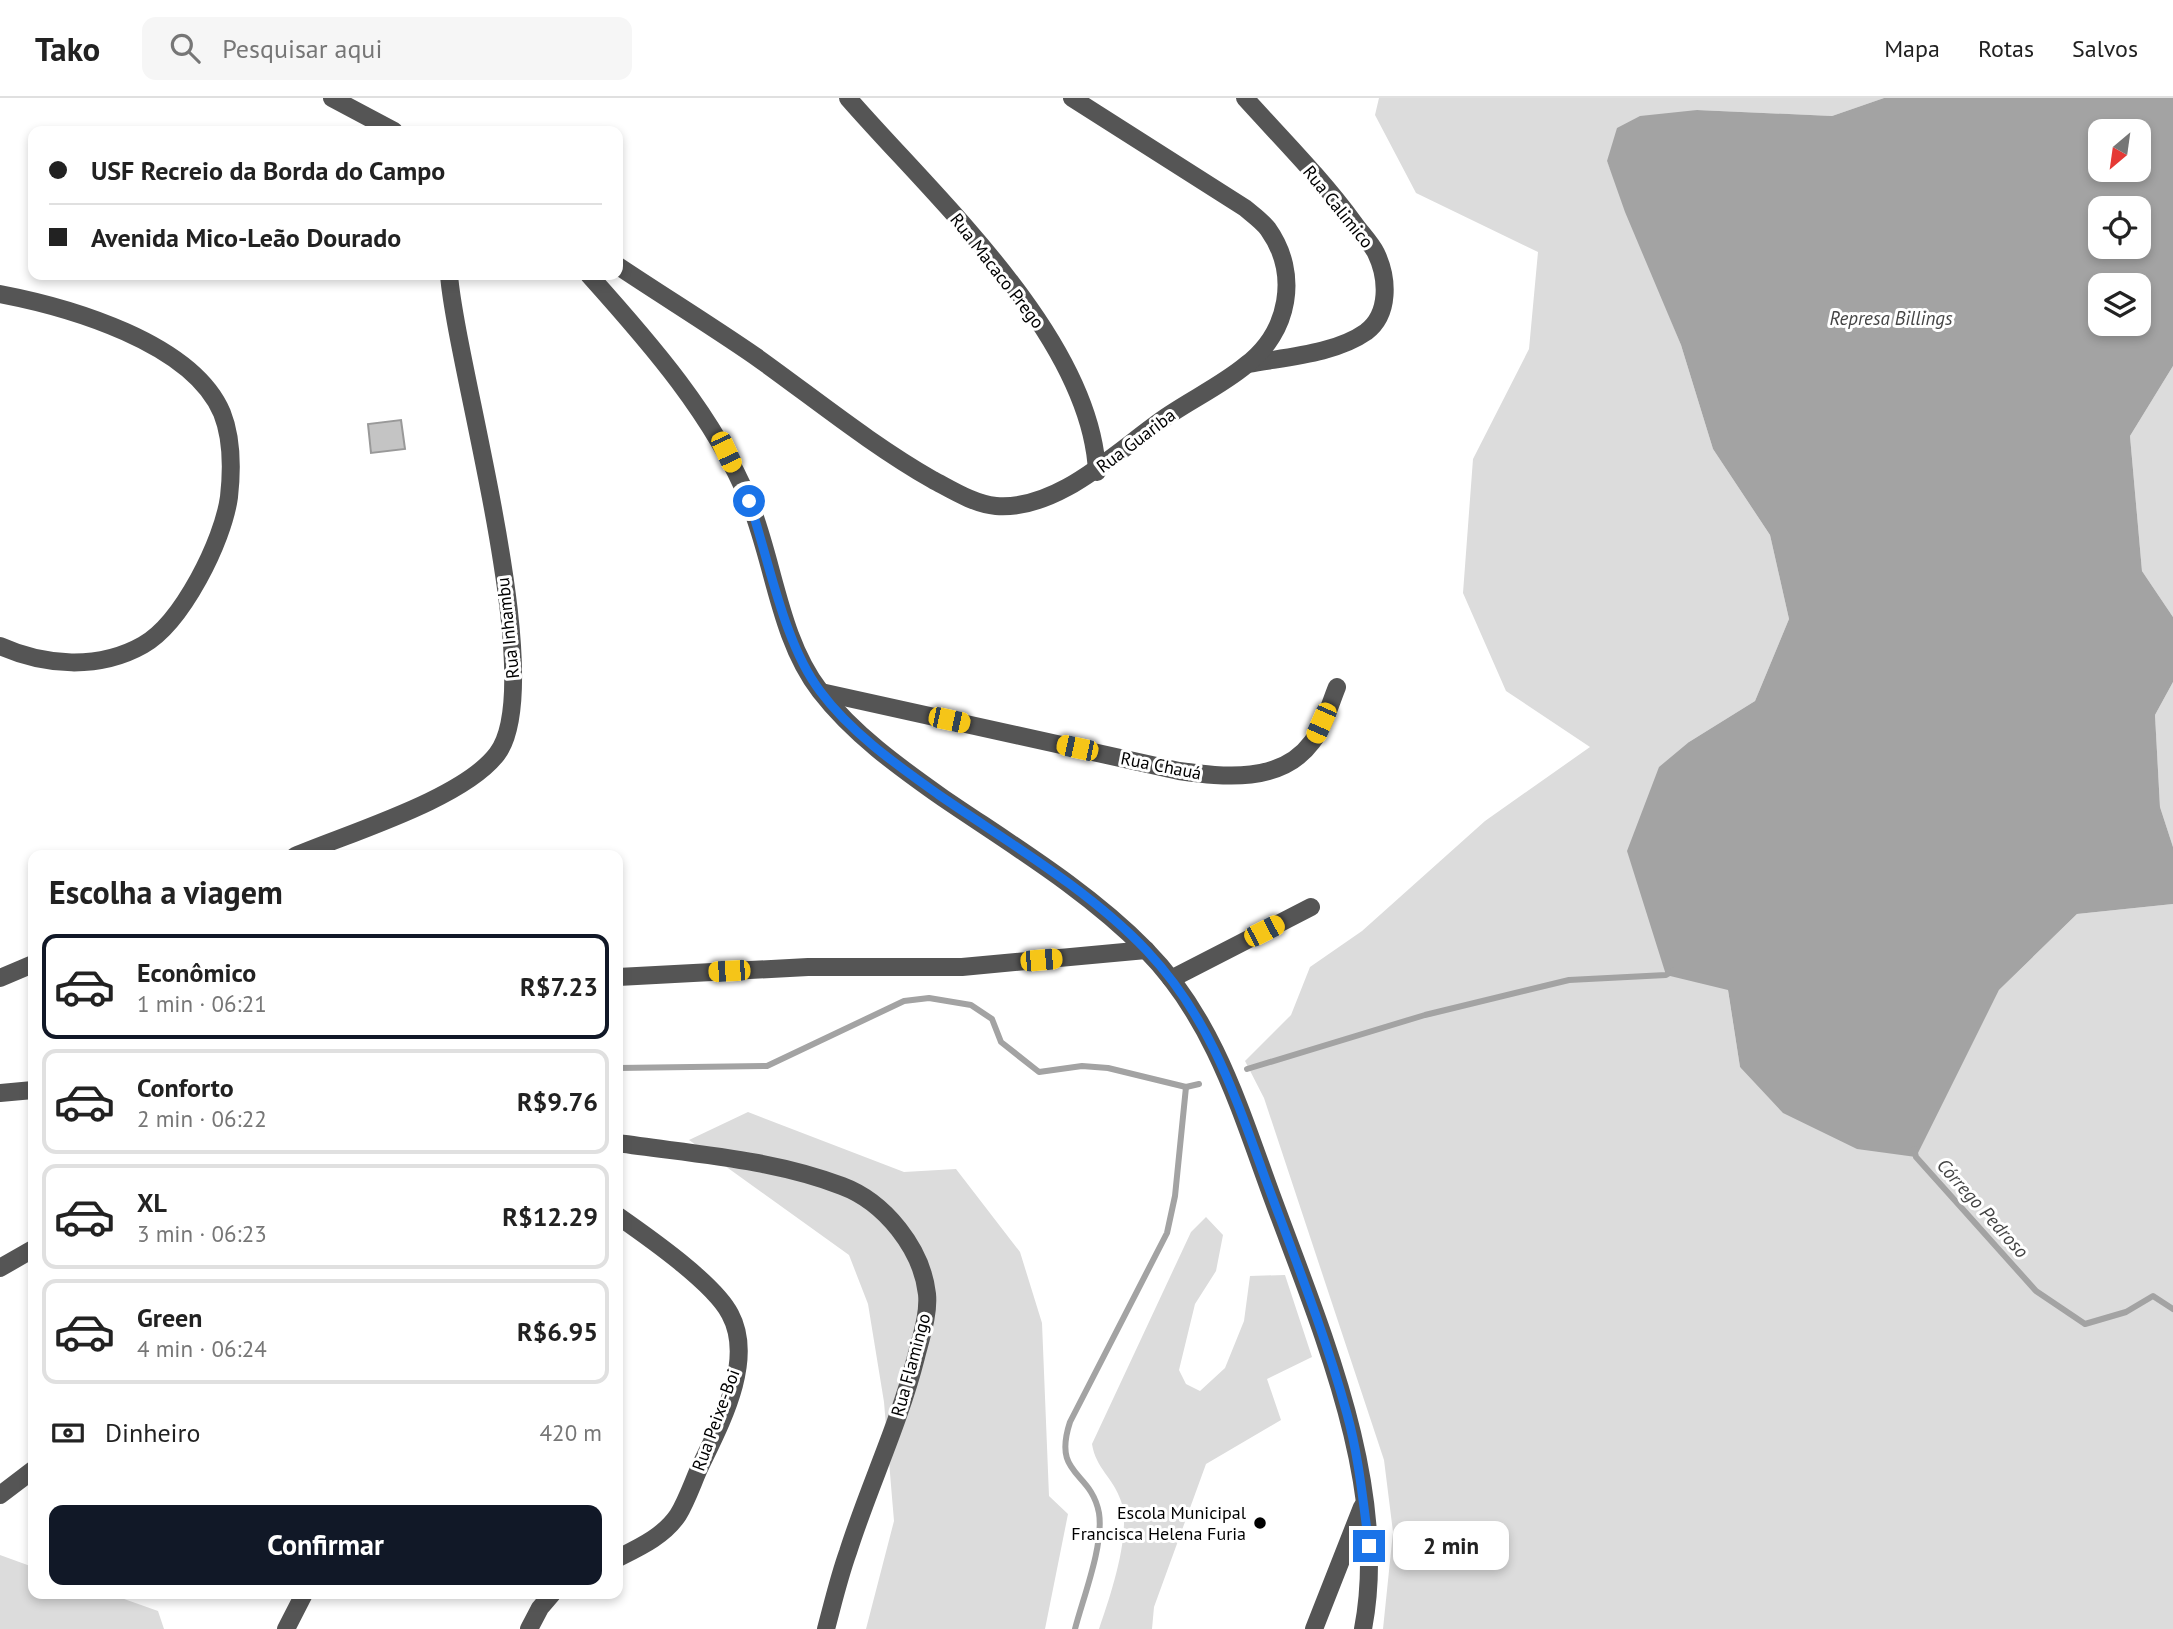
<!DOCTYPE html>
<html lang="pt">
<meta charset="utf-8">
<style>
body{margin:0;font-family:"PT Sans",sans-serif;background:#f6f6f6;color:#222;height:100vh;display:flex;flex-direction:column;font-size:26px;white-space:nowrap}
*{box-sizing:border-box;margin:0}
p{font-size:23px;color:#767676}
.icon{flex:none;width:38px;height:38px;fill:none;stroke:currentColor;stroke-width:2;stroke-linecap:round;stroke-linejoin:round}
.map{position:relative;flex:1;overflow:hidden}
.drawer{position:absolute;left:28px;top:752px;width:595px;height:749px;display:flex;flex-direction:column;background:#fff;border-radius:14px;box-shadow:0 4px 10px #0003}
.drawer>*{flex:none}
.hud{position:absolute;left:28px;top:28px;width:595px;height:154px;border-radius:14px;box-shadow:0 4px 10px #0003;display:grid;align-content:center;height:154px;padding:0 21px;background:#fff}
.needle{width:46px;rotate:209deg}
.fabs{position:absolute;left:2088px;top:21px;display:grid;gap:14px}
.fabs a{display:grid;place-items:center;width:63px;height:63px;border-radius:14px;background:#fff;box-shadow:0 4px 10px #0003;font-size:35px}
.end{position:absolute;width:32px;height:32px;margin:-16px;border:9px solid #1a73e8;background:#fff;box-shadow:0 0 0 4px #fff}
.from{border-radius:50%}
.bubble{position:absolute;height:49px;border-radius:14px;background:#fff;box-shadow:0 4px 10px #0003;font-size:23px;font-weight:800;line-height:49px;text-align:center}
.car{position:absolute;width:21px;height:42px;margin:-21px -10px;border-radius:9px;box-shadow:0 0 5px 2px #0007;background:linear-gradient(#f5c518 24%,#345 0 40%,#f5c518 0 76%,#345 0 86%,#f5c518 0)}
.hud b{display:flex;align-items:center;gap:24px;height:66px;font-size:26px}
.hud b+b{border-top:2px solid #e0e0e0}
.hud i{width:18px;height:18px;background:#222}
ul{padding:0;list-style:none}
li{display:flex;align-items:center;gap:21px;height:105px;margin:0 14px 10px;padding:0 7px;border:4px solid #e0e0e0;border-radius:14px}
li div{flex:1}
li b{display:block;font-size:26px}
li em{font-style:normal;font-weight:800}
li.active{border-color:#111827}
li>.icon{width:63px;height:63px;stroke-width:1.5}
h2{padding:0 21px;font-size:32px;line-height:84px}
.pay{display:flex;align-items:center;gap:18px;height:77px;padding:0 21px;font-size:26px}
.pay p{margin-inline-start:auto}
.button{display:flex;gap:14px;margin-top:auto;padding:14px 21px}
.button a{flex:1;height:80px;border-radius:14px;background:#111827;color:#fff;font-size:28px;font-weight:800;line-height:80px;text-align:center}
header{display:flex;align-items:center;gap:42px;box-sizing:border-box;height:98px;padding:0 35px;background:#fff;border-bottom:2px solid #e0e0e0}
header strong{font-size:33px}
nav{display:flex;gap:38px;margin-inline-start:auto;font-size:24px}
.search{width:490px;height:63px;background:#f6f6f6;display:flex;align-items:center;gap:18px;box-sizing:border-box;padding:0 24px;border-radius:14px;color:#767676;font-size:26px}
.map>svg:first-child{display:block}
</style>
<header>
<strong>Tako</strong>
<div class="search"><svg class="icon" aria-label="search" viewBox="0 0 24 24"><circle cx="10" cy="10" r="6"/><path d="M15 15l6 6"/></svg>Pesquisar aqui</div>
<nav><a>Mapa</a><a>Rotas</a><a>Salvos</a></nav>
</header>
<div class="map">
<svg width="2173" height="1531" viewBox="0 0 2173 1531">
<rect width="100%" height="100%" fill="#fff"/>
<g fill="#dcdcdc">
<polygon points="1379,0 1884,0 1832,18 1697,12 1607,63 1681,247 1713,351 1770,437 1789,521 1755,603 1689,644 1740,969 1915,1059 1999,892 2077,816 2173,806 2173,1531 1383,1531 1393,1434 1384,1362 1264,1000 1245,963 1291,917 1310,869 1362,833 1485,723 1590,649 1506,593 1463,495 1473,361 1529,251 1538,154 1416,95 1375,17"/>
<polygon points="2173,268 2173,519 2142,473 2130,338"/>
<polygon points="2173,584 2173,749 2160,709 2155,617"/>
<polygon points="748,1014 904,1074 956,1071 1020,1154 1042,1225 1049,1398 1068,1416 1045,1531 866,1531 894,1423 884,1304 868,1206 849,1157 689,1042"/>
<path d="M 1206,1119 L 1223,1137 L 1216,1173 L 1195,1206 L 1179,1272 L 1186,1286 L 1200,1293 L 1225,1270 L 1244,1223 L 1250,1178 L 1285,1177 L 1312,1259 L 1267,1281 L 1281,1322 L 1206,1366 L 1154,1509 L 1152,1531 L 1099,1531 C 1110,1499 1132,1435 1121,1403 C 1113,1379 1096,1371 1092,1346 L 1191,1134 Z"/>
<polygon points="0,1457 33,1469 33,1496 110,1496 158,1513 164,1531 0,1531"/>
</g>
<path fill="#a3a3a3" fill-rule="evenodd" d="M 1884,0 L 2173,0 L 2173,268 L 2130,338 L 2142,473 L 2173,519 L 2173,584 L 2155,617 L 2160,709 L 2173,749 L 2173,806 L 2077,816 L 1999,892 L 1916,1059 L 1857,1051 L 1783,1015 L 1740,969 L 1728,892 L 1666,877 L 1627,753 L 1659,669 L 1689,644 L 1755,603 L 1789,521 L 1770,437 L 1713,351 L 1681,247 L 1625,114 L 1607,63 L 1617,30 L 1640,18 L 1697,12 L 1832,18 ZM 2100,33 L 2138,33 L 2138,72 L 2100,72 ZM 2100,110 L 2138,110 L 2138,149 L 2100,149 ZM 2100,187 L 2138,187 L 2138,226 L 2100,226 Z"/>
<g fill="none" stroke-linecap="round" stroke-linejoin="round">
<g stroke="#a3a3a3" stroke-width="6">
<polyline points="618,970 767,968 904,903 929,900 971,907 992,921 1001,944 1039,974 1082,968 1108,970 1186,989 1199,986"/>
<polyline points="1247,971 1425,917 1569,882 1666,877 1673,873"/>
<polyline points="1914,1051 1916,1059 2036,1193 2085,1226 2126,1214 2153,1198 2173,1211"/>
<path d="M 1075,1531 C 1083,1500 1104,1447 1099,1415 C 1091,1372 1052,1379 1070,1324 L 1167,1135 L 1175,1098 L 1186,989"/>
</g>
</g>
<polygon fill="#c4c4c4" stroke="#999" stroke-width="2" points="401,322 405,351 371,355 368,326"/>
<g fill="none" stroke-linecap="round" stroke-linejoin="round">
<g stroke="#555" stroke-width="18">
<polyline points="332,0 394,33"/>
<path d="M 848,0 C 933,98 1091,239 1097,374"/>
<path d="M 1245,0 C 1282,41 1322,81 1354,125 C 1361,135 1371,145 1376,155 C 1388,180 1390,216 1366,234 C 1335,256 1285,259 1248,266"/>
<path d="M 618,168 C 663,198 710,227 755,258 C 814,300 870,346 933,382 C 952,392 974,406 996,408 C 1059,413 1119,351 1166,319 C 1192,301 1222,287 1246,267 C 1289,234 1300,176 1268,131 C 1262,123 1252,116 1245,110 L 1072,0"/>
<path d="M 589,177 C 650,245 714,318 749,403 C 774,464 779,540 820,593 C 853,636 899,669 943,700 C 1012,747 1087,792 1146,852 C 1215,922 1241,1015 1274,1104 C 1322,1234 1390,1391 1363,1531"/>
<path d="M 0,196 C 68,209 192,244 222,315 C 232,340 232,372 229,399 C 223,443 182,525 143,547 C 99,572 44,568 0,548"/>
<path d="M 821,594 L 1179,673 C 1224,679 1281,686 1312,644 C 1324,629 1330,606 1337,589"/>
<path d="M 295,758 C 349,735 463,701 497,656 C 550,587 457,273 449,177"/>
<polyline points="618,879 808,869 962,869 1146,852"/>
<polyline points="0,880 33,866"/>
<polyline points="1171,881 1311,809"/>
<polyline points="0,995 33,992"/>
<path d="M 618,1045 C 692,1056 772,1061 842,1088 C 885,1104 922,1151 927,1196 C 929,1216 921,1239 916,1259 C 899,1326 869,1388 848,1454 C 839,1479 833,1505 826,1531"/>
<path d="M 618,1118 C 648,1139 714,1185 730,1216 C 756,1264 718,1330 698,1373 C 692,1387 686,1404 678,1417 C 664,1438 640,1449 618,1460"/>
<polyline points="0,1170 33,1151"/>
<polyline points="0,1397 33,1372"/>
<polyline points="286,1531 304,1496"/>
<polyline points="529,1531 540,1510 552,1496"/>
<polyline points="1314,1531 1362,1409"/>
</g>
</g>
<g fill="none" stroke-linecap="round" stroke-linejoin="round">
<path stroke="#1a73e8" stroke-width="9" d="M 749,403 C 769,461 783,544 820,593 C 851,635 897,667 939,697 C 1009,745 1088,791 1147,853 C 1212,922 1236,1001 1268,1088 C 1296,1163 1326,1239 1347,1316 C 1359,1359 1363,1404 1369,1448"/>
</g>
<circle fill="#000" stroke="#fff" stroke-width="2.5" cx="1260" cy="1425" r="7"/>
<g text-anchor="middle" stroke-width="6" stroke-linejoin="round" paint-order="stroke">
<g font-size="18" fill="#000" stroke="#fff">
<text transform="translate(1338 109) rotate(51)" y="6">Rua Calimico</text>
<text transform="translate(997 173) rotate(52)" y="6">Rua Macaco Prego</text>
<text transform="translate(1136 343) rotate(-37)" y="6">Rua Guariba</text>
<text transform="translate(508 530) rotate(-96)" y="6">Rua Inhambu</text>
<text transform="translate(1161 668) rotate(11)" y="6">Rua Chauá</text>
<text transform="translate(911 1267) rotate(-75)" y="6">Rua Flamingo</text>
<text transform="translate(716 1322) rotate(-70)" y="6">Rua Peixe-Boi</text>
</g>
<g font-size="18" fill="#000" stroke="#fff" text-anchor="end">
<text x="1246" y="1421">Escola Municipal<tspan x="1246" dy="21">Francisca Helena Furia</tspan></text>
</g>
<g font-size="19" font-style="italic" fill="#444" stroke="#fff">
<text x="1891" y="227">Represa Billings</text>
<text transform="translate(1983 1110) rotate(48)" y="7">Córrego Pedroso</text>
</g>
</g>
</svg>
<div class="fabs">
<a><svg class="needle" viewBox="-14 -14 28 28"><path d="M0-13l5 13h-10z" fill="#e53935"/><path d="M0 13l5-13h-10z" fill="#767676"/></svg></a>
<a><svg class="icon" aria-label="locate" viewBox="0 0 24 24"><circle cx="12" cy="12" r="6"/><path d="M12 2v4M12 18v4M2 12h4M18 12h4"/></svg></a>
<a><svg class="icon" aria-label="layers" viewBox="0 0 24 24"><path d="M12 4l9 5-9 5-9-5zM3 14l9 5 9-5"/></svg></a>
</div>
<i class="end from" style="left:749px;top:403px"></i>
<i class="end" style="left:1369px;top:1448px"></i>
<div class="bubble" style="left:1393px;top:1423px;width:116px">2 min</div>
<i class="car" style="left:726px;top:354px;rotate:155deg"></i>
<i class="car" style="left:949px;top:622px;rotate:102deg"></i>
<i class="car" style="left:1321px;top:625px;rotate:204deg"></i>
<i class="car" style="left:1077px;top:650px;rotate:282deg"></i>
<i class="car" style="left:1264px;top:833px;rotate:63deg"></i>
<i class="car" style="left:1041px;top:862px;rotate:85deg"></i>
<i class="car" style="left:729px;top:873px;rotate:267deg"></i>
<div class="hud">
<b><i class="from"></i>USF Recreio da Borda do Campo</b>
<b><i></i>Avenida Mico-Leão Dourado</b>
</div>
<section class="drawer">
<h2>Escolha a viagem</h2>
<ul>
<li class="active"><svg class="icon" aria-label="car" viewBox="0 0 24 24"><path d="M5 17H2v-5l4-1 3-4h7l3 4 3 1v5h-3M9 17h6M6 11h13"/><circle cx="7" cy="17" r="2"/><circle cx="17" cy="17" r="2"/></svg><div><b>Econômico</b><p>1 min · 06:21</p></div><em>R$7.23</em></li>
<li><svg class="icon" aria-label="car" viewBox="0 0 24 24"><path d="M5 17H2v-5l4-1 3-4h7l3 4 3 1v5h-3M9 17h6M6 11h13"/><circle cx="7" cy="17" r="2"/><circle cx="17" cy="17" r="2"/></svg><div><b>Conforto</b><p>2 min · 06:22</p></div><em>R$9.76</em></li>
<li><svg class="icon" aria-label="car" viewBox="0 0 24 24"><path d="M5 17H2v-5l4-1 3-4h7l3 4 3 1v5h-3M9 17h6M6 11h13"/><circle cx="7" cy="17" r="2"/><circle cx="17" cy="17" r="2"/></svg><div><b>XL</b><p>3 min · 06:23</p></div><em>R$12.29</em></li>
<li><svg class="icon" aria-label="car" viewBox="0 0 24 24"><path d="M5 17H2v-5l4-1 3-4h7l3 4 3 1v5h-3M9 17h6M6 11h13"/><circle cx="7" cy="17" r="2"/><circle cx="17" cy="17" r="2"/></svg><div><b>Green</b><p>4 min · 06:24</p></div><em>R$6.95</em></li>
</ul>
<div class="pay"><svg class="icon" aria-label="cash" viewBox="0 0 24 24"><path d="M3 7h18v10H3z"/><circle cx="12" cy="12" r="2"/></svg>Dinheiro<p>420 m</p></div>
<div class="button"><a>Confirmar</a></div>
</section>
</div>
